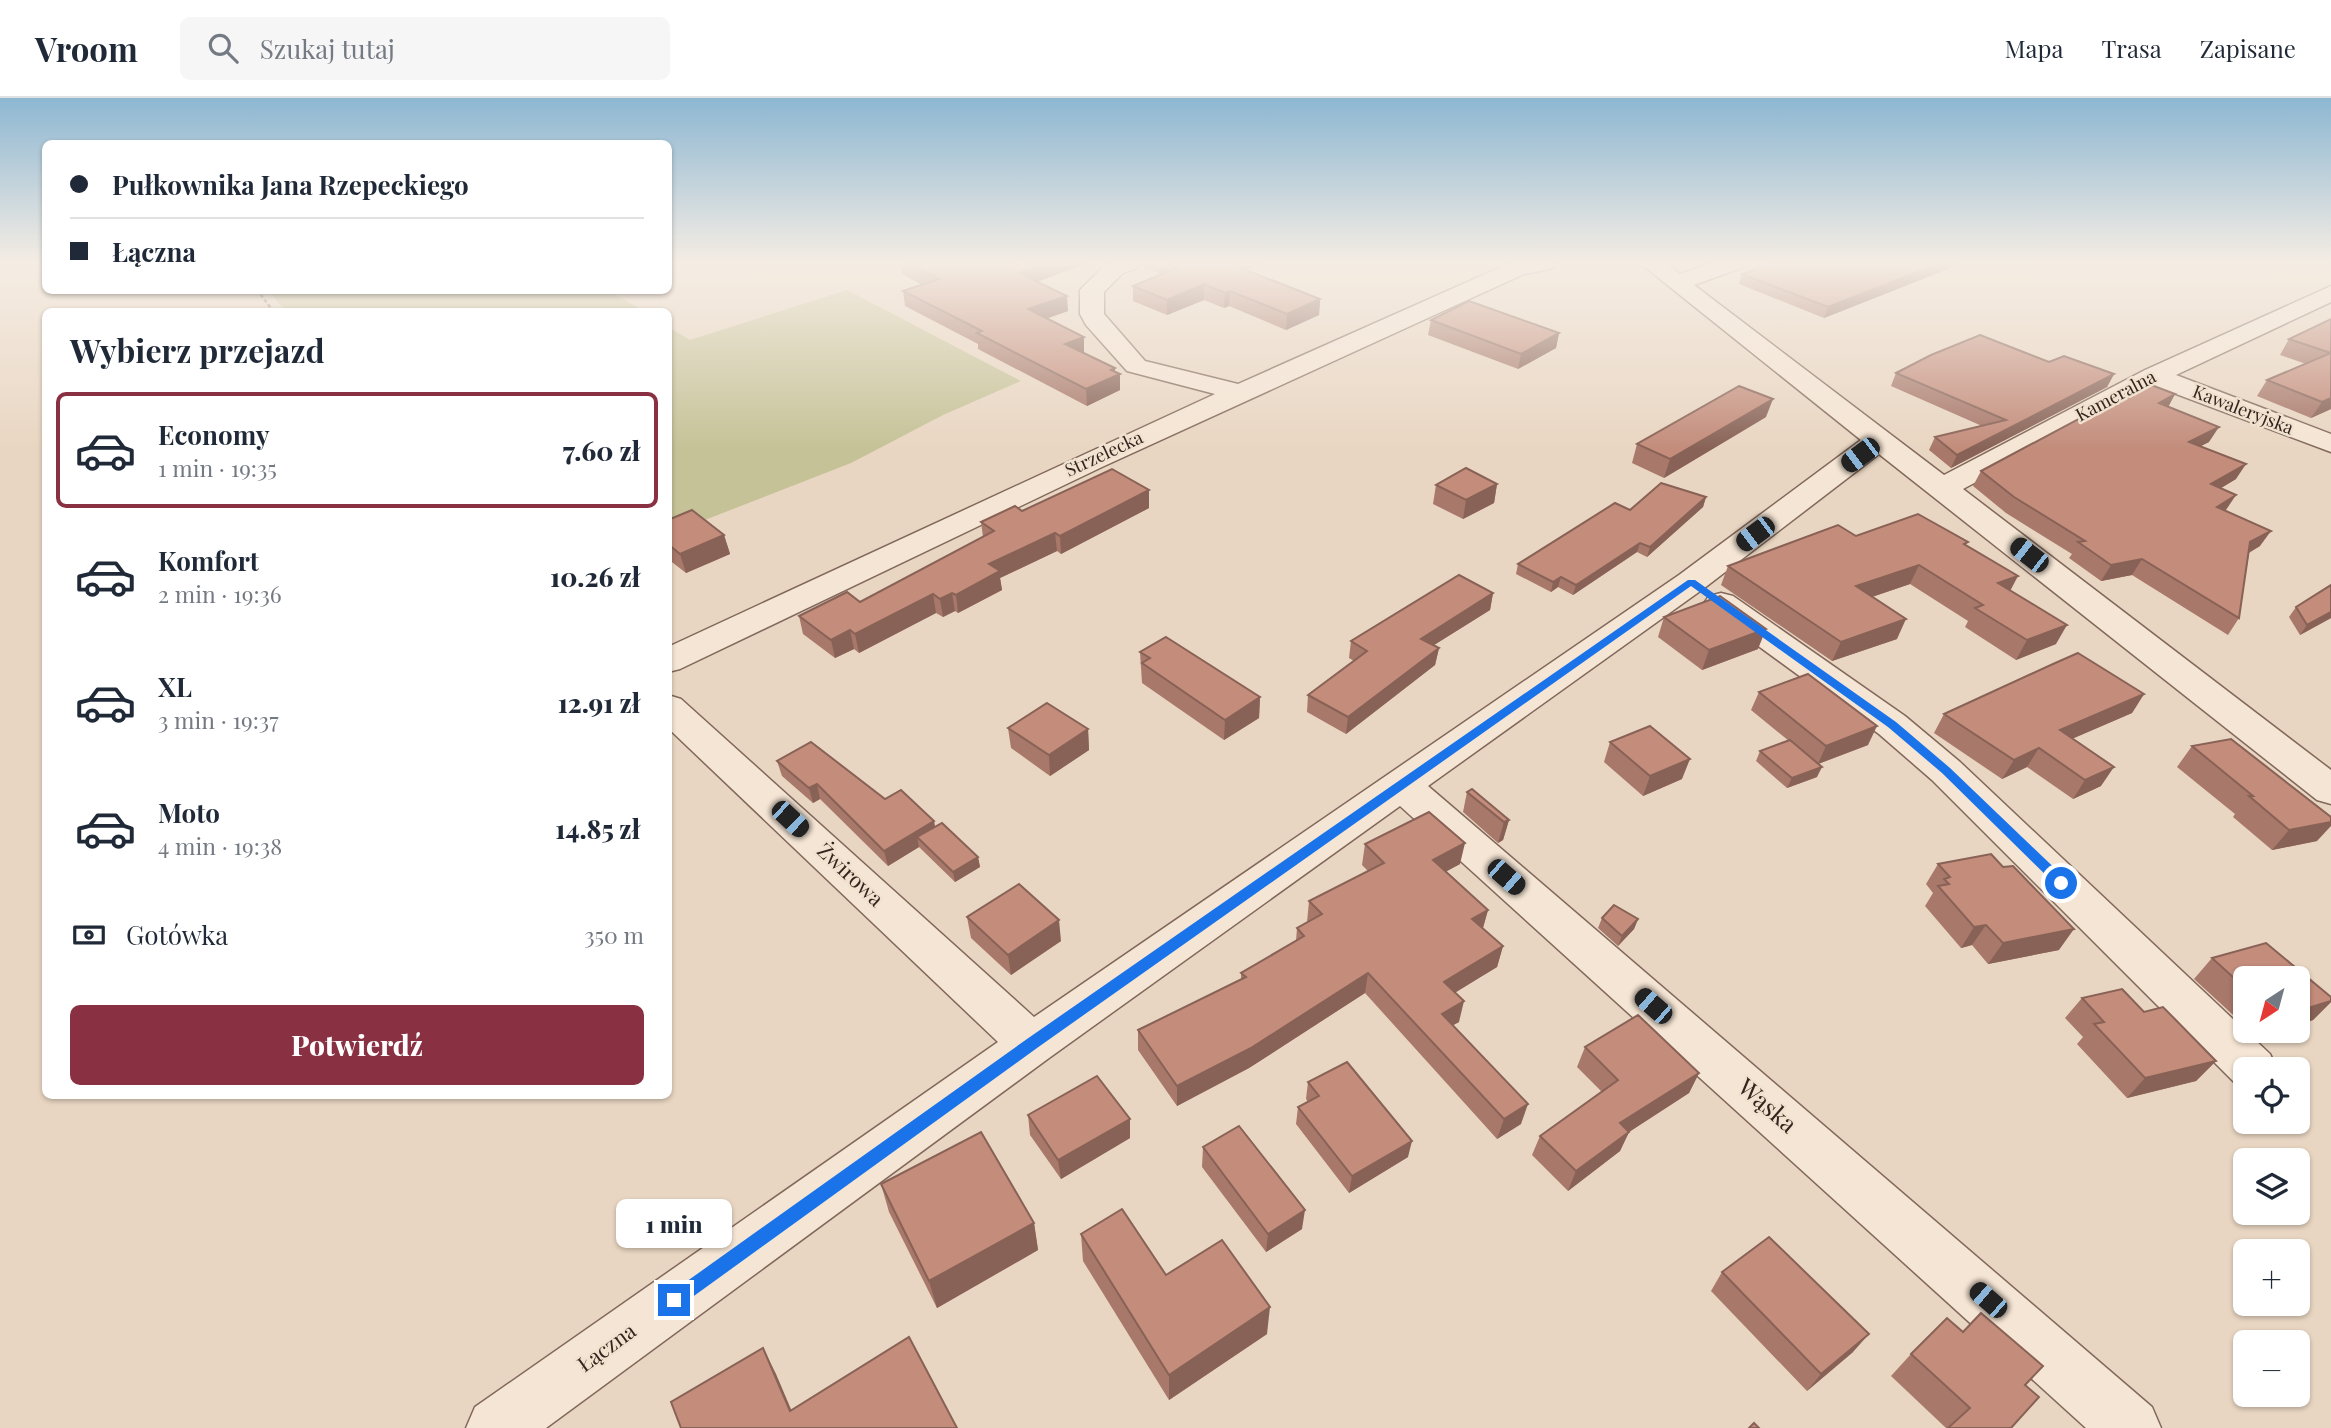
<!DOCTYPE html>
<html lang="pl">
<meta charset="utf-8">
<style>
body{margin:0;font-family:"Playfair Display",serif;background:#f6f6f7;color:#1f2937;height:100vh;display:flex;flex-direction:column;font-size:26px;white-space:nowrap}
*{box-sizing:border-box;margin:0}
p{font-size:23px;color:#747a83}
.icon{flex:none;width:38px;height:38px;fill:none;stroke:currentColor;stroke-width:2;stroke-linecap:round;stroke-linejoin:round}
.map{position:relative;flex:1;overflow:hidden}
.drawer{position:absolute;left:42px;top:210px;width:630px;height:791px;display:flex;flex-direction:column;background:#fff;border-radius:10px;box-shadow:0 2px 5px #0004}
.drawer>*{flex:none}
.hud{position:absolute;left:42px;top:42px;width:630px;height:154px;border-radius:10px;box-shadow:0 2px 5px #0004;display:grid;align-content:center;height:154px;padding:0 28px;background:#fff}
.needle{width:46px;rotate:216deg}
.buttons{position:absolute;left:2233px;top:868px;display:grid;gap:14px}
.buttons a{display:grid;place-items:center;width:77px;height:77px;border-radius:10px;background:#fff;box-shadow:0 2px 5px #0004;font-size:35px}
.end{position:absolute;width:32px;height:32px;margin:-16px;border:9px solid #1a73e8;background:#fff;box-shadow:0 0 0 4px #fff}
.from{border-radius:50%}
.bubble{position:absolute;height:49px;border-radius:10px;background:#fff;box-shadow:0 2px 5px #0004;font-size:23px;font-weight:800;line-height:49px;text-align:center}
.car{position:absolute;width:21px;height:42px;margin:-21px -10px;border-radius:9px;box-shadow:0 0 5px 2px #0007;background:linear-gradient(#222 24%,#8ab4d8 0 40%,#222 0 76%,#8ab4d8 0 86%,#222 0)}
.hud b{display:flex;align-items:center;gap:24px;height:66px;font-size:26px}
.hud b+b{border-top:2px solid #e0e1e3}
.hud i{width:18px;height:18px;background:#1f2937}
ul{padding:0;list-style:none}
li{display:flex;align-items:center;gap:21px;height:116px;margin:0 14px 10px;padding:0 14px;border:4px solid transparent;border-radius:10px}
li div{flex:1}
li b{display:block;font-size:26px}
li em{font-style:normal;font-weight:800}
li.selected{border-color:#893142}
li>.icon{width:63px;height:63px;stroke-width:1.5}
h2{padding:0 28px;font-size:32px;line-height:84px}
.pay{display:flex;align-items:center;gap:18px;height:77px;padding:0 28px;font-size:26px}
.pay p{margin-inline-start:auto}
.cta{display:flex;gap:14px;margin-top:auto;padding:14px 28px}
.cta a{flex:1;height:80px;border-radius:10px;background:#893142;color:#fff;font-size:28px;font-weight:800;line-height:80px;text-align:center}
header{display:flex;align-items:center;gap:42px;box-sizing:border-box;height:98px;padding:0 35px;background:#fff;border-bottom:2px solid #e0e1e3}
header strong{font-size:33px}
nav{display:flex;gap:38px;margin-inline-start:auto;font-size:24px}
.search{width:490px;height:63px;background:#f6f6f7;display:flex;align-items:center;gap:18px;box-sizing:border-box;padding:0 24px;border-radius:10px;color:#747a83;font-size:26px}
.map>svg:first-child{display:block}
</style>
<header>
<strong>Vroom</strong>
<div class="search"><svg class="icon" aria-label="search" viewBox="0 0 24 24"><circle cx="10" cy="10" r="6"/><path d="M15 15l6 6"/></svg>Szukaj tutaj</div>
<nav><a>Mapa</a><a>Trasa</a><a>Zapisane</a></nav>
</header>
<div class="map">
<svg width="2331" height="1330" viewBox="0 0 2331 1330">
<rect width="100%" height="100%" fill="#e9d6c2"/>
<g fill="#c5c297">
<polygon points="847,192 1021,283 943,317 851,365 669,436 668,229 690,242"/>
<polygon points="268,193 609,193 644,213 286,213"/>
</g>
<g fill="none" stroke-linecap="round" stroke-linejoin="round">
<g stroke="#81685b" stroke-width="3">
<g id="minor">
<polygon points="1107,165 1140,165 1137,170 1123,175 1104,194 1104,216 1145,263 1238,286 1510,165 1557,165 1554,170 1524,176 1102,369 680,571 668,574 668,549 1215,296 1127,273 1086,227 1080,216 1080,192"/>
<polygon points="1640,165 1665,165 1680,176 1712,165 1744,165 1741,170 1694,187 1944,377 2145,272 2331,188 2331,204 2176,277 2331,336 2331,354 2155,288 1963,391 2331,672 2331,706 2317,702 1879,356 1703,491 1428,688 2152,1309 2161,1330 2086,1330 1400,708 1049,960 546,1330 466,1330 475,1309 998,944 668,630 668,597 681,601 1034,919 1679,477 1861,342"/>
<polygon points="1721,495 1733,498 1905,618 1960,664 2270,956 2277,971 2245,971 2245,989 2236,986 1932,682 1879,636 1709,512 1704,505 1709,498"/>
</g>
</g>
<polyline stroke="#81685b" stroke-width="2.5" stroke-dasharray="3.5 2.5" stroke-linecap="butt" points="257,192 274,214"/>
<use href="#minor" fill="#f5e5d4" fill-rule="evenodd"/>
</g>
<g fill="#a8786a">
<polygon points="900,165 1088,165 1037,184 1068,213 1047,220 1084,239 1084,255 1083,255 1115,274 1120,292 1087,308 978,251 978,246 905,208 903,193 922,187 902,176"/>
<polygon points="1141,165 1263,165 1246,172 1320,201 1319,217 1286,232 1229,208 1224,210 1204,202 1167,217 1133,203 1133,188 1161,176 1141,168"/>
<polygon points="1768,165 1963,165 1824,220 1739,186 1742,176"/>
<polygon points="2331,221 2331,311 2311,320 2257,298 2267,282 2306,266 2280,257 2289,241"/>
<polygon points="1431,222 1559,235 1556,250 1518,271 1428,237"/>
<polygon points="2049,264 2114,276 2107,289 1951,370 1929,352 1935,339 1982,328 1891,288 1896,275"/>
<polygon points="2175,296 2168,309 2209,344 2200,348 2236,381 2221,390 2226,413 2260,448 2249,455 2239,520 2228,537 2132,477 2101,483 2069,460 2072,456 2006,415 1973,388 1981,373"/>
<polygon points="1766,319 1664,380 1632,365 1637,346"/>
<polygon points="1497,386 1494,405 1463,421 1433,406 1436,387"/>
<polygon points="1149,392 1149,410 1061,456 1057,453 1000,480 1002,492 958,515 955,513 943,519 936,515 859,555 854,551 835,560 803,536 799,518 860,504 983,439 981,424 1022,413"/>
<polygon points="1706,399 1703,409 1647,459 1637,454 1573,497 1558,489 1551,494 1516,476 1518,466 1630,412"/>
<polygon points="668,422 724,437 730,456 686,475 668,461"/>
<polygon points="1856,438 1967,447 2010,492 2056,546 2016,562 1965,529 1968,523 1910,486 1872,499 1897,541 1832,563 1721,487 1728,468"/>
<polygon points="2331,487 2331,520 2300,537 2289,519 2296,509"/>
<polygon points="1493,495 1490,512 1434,547 1439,550 1435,567 1346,636 1307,614 1308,597 1354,563 1349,560 1351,543"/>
<polygon points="1664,519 1758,551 1702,572 1658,539"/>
<polygon points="1140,554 1260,599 1259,620 1224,642 1142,585"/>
<polygon points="1759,594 1868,647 1818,666 1817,679 1787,690 1756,663 1760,653 1789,643 1751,612"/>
<polygon points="2144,596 2132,615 2072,641 2101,688 2073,701 2027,669 2002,681 1934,635 1944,616"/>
<polygon points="1008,630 1088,631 1089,652 1050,678 1011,650"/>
<polygon points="1610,644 1682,681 1643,698 1604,664"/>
<polygon points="2192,648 2317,743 2272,752 2233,719 2235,716 2177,669"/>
<polygon points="777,663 885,701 934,723 935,729 978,759 980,769 955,784 919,749 888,768 820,701 813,705 782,678"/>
<polygon points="1467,694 1509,722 1503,742 1498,745 1463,714"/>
<polygon points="1365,746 1460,766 1446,773 1488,812 1483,830 1503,848 1497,869 1455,894 1459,924 1453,927 1521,1026 1497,1041 1365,895 1249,970 1177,1008 1138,952 1138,932 1241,881 1241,875 1296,843 1297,830 1307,824 1309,803 1368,773 1362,767"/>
<polygon points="1938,766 2059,852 1988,866 1972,847 1961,850 1925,808 1933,795 1926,786"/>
<polygon points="967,819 1061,843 1011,877 971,840"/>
<polygon points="1602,820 1638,821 1634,831 1618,848 1598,830"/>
<polygon points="2266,845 2331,899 2331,904 2313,922 2298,927 2298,880 2245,880 2245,928 2194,881 2212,860"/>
<polygon points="2082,900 2144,914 2216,963 2196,983 2127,1000 2077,946 2083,939 2065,920"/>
<polygon points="2251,933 2279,933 2258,939"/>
<polygon points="1585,949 1699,975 1689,995 1629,1034 1620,1053 1568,1093 1532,1057 1540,1038 1602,994 1577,969"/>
<polygon points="1308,984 1408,1059 1349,1095 1296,1026 1298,1009 1308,1004 1306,1001"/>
<polygon points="1028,1017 1130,1021 1130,1040 1061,1081 1030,1037"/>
<polygon points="1203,1049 1302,1131 1266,1154 1202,1069"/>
<polygon points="881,1086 1034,1125 1038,1152 937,1210 889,1114"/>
<polygon points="1081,1136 1166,1177 1267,1236 1169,1302 1083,1163"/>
<polygon points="1722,1174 1853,1254 1807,1293 1711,1193"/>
<polygon points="1911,1256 2025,1287 2011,1330 1946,1330 1891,1278"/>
</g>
<g fill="#886256">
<polygon points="1047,165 1087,165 1020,190 1019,175"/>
<polygon points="1227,165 1263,165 1227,180"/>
<polygon points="1941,165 1963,165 1824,220 1828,209"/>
<polygon points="1204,186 1204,202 1167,217 1167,202"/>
<polygon points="1230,193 1229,208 1224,210 1225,195"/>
<polygon points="1067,198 1068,213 1029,227 1028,211"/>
<polygon points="1320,201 1319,217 1286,232 1287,216"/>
<polygon points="1559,235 1556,250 1518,271 1521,256"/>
<polygon points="1084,239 1084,255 1065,262 1065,246"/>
<polygon points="1115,270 1115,278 1120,276 1120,292 1087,308 1086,291 1111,272"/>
<polygon points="2114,276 2107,289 1951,370 1957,357"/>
<polygon points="2175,296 2167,311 2159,305"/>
<polygon points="2331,300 2331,311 2311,320 2322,304"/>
<polygon points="1773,301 1766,319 1664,380 1670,361"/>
<polygon points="2219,329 2209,344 2180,359 2189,344"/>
<polygon points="2246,366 2236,381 2201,402 2211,386"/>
<polygon points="1497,386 1494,405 1463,421 1466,402"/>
<polygon points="1149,392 1149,410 1061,456 1060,438"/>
<polygon points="2236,397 2226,412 2217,409"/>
<polygon points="1706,399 1703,409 1647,459 1650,449"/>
<polygon points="2271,433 2260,448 2239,460 2250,444"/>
<polygon points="1055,435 1057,453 1000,480 1002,492 958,515 956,497 989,466"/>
<polygon points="724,437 730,456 686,475 680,456"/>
<polygon points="1640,445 1637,454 1573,497 1576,487"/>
<polygon points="2142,461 2132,477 2101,483 2111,467"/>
<polygon points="1919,467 1910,486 1848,507 1856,488"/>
<polygon points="2018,478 2008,497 1998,485"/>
<polygon points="1561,479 1558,489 1551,494 1553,484"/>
<polygon points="952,495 955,513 943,519 940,501"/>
<polygon points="1493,495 1490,512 1418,557 1421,541"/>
<polygon points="933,496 936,515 859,555 855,536"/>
<polygon points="2331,514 2331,520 2300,537 2307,527"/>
<polygon points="1906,521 1897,541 1832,563 1841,544"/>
<polygon points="2067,527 2056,546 2016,562 2027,542"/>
<polygon points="1766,531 1758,551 1702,572 1709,552"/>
<polygon points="850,532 854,551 835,560 831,542"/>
<polygon points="1439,550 1435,567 1346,636 1348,619"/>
<polygon points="2144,596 2132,615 2048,651 2060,632"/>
<polygon points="1260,599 1259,620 1224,642 1225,622"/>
<polygon points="1877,628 1868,647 1818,666 1826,648"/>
<polygon points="1088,631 1089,652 1050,678 1049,657"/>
<polygon points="2039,650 2027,669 2002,681 2014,662"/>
<polygon points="1690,661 1682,681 1643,698 1650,678"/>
<polygon points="1822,669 1817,679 1787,690 1792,680"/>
<polygon points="2114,669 2101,688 2073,701 2085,682"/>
<polygon points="817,686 820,701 813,705 809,690"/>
<polygon points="1509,722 1503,742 1498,745 1504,724"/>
<polygon points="934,723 936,738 917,739 919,749 888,768 884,753"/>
<polygon points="2331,724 2331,728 2317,743 2272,752 2289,732"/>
<polygon points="1465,745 1460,766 1429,783 1433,762"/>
<polygon points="978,759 980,769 955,784 953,774"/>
<polygon points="1488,812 1482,833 1472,821"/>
<polygon points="1638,821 1634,831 1618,848 1622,838"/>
<polygon points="1059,822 1061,843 1011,877 1008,857"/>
<polygon points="1986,827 1972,847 1961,850 1974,829"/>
<polygon points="2074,831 2059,852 1988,866 2003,845"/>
<polygon points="1503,848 1497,869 1440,904 1444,884"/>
<polygon points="1368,875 1365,895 1249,970 1177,1008 1177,988"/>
<polygon points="1464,903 1459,924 1437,936 1442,916"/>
<polygon points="2331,903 2331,904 2313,922 2298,927 2298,913"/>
<polygon points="2264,933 2279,933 2258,939"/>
<polygon points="2216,963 2196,983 2127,1000 2145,980"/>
<polygon points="1699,975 1689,995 1612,1045 1620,1025"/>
<polygon points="1528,1006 1521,1026 1497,1041 1504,1021"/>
<polygon points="1130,1021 1130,1040 1061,1081 1058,1062"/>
<polygon points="1629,1034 1620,1053 1568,1093 1576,1073"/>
<polygon points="1412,1043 1408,1059 1349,1095 1352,1078"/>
<polygon points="1305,1112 1302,1131 1266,1154 1268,1136"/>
<polygon points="1034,1125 1038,1152 937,1210 929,1183"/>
<polygon points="1270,1209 1267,1236 1169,1302 1169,1277"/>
<polygon points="1869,1236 1853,1254 1807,1293 1821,1276"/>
<polygon points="763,1250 776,1276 799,1330 790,1313"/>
</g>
<g fill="#c38c7b" stroke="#886256" stroke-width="2">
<polygon points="907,165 1047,165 1019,175 1067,198 1028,211 1084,239 1065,246 1115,270 1111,272 1120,276 1086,291 977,235 982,233 903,193 939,181"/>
<polygon points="1169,165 1228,165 1320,201 1287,216 1230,193 1225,195 1204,186 1167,202 1133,188 1179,169"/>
<polygon points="1770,165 1941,165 1828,209 1742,176"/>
<polygon points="1469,203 1559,235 1521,256 1431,222"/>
<polygon points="2331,221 2331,300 2322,304 2267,282 2331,255 2289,241"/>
<polygon points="1980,237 2049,264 2064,258 2114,276 1957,357 1935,339 2006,322 1896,275 1931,257"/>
<polygon points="2146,285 2175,296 2159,305 2219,329 2189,344 2246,366 2211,386 2236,397 2217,409 2271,433 2250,444 2239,520 2142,461 2111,467 2078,444 2085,443 2014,399 1981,373"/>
<polygon points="1739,288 1773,301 1670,361 1637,346"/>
<polygon points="1466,370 1497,386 1466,402 1436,387"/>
<polygon points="1112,371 1149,392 1060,438 1055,435 989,466 1000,473 956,497 952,495 940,501 933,496 855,536 850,532 831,542 799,518 847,494 860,504 994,433 981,424 1015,408 1022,413"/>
<polygon points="1661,385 1706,399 1650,449 1640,445 1576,487 1561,479 1553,484 1518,466 1615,405 1630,412"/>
<polygon points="692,412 724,437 680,456 668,446 668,422"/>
<polygon points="1918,416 1968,444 1964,446 2018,478 1998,485 2067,527 2027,542 1975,510 1983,507 1919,467 1856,488 1906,521 1841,544 1728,468 1838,427 1856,438"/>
<polygon points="1459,477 1493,495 1421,541 1439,550 1348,619 1308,597 1367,553 1351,543"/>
<polygon points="2331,487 2331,514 2307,527 2296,509"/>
<polygon points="1720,498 1766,531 1709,552 1664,519"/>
<polygon points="1166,539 1260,599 1225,622 1142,565 1150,560 1140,554"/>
<polygon points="2078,555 2144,596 2060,632 2114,669 2085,682 2039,650 2014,662 1944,616 2053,566"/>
<polygon points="1808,576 1877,628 1826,648 1759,594"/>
<polygon points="1047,605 1088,631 1049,657 1008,630"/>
<polygon points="1650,628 1690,661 1650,678 1610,644"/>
<polygon points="2231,641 2331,719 2331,724 2289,732 2249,698 2253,698 2192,648"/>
<polygon points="1790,642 1822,669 1792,680 1760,653"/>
<polygon points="811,644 885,701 901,692 934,723 884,753 817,686 809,690 777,663"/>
<polygon points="1472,691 1509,722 1504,724 1467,694"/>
<polygon points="1429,714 1465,745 1433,762 1488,812 1472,821 1503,848 1444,884 1464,903 1442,916 1528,1006 1504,1021 1368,875 1251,950 1177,988 1138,932 1246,879 1241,875 1304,838 1297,830 1322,816 1309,803 1384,765 1365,746"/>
<polygon points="942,725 978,759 953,774 917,739"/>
<polygon points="1991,756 2003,769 2013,768 2074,831 2003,845 1986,827 1974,829 1938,788 1949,786 1944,781 1950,779 1938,766"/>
<polygon points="1019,786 1059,822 1008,857 967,819"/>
<polygon points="1614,807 1638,821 1622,838 1602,820"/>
<polygon points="2266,845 2331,899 2331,903 2298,913 2298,880 2245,880 2245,890 2212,860"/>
<polygon points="2122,891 2144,914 2163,909 2216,963 2145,980 2094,926 2104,924 2082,900"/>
<polygon points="1638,917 1699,975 1620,1025 1629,1034 1576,1073 1540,1038 1618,982 1585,949"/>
<polygon points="1347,964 1412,1043 1352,1078 1298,1009 1319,998 1308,984"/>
<polygon points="1097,978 1130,1021 1058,1062 1028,1017"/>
<polygon points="1239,1028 1305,1112 1268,1136 1203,1049"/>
<polygon points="981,1034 1034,1125 929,1183 881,1086"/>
<polygon points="1122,1111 1166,1177 1222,1142 1270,1209 1169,1277 1081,1136"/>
<polygon points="1769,1139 1869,1236 1821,1276 1722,1174"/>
<polygon points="1981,1215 2043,1268 2025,1287 2039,1299 2011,1330 1948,1330 1970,1310 1911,1256 1947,1220 1963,1234"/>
<polygon points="909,1239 957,1330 681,1330 671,1304 763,1250 790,1313"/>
<polygon points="1754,1325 1759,1330 1749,1330"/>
</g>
<linearGradient id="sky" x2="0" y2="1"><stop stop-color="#8db7d2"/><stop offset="0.47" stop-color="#f5ede4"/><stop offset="1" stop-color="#f5ede4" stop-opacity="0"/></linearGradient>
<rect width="2331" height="351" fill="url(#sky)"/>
<polygon fill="#1a73e8" points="1688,482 1695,482 1896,624 1950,670 2066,781 2066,788 2057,788 1942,675 1888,629 1691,488 1037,950 680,1208 674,1210 669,1208 666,1202 669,1196 1027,941"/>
<g text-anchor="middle" stroke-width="5" stroke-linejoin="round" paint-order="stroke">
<g font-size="18" fill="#32241e" stroke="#f1e2d0">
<text transform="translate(2116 298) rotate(-28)" y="6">Kameralna</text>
<text transform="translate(2243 312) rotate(21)" y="6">Kawaleryjska</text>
<text transform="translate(1104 356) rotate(-25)" y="6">Strzelecka</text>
</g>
<g font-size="21" fill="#32241e" stroke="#f1e2d0">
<text transform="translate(850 777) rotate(43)" y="7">Żwirowa</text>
<text transform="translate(607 1250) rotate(-36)" y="7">Łączna</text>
</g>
<g font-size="24" fill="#32241e" stroke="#f1e2d0">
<text transform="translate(1767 1008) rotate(41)" y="8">Wąska</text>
</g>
</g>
</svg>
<div class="buttons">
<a><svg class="needle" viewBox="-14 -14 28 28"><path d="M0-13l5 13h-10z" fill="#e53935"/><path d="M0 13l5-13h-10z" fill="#747a83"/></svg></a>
<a><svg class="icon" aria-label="locate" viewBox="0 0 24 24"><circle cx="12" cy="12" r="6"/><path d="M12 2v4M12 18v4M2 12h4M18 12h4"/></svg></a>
<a><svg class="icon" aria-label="layers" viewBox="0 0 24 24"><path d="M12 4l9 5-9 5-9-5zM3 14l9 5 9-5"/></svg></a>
<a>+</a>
<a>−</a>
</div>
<i class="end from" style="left:2061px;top:785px"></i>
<i class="end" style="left:674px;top:1202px"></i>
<div class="bubble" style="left:616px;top:1101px;width:116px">1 min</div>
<i class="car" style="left:1860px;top:357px;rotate:233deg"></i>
<i class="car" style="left:1755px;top:436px;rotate:233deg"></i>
<i class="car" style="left:2029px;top:457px;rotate:308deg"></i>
<i class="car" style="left:790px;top:721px;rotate:133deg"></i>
<i class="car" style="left:1506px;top:779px;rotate:131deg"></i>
<i class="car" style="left:1653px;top:908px;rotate:311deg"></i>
<i class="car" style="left:1988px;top:1202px;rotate:311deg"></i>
<div class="hud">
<b><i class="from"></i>Pułkownika Jana Rzepeckiego</b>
<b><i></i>Łączna</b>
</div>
<section class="drawer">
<h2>Wybierz przejazd</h2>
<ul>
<li class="selected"><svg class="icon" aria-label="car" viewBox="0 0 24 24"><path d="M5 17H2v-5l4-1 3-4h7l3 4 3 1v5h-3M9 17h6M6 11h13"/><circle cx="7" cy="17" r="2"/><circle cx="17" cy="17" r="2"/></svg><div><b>Economy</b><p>1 min · 19:35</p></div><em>7.60 zł</em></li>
<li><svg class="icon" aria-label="car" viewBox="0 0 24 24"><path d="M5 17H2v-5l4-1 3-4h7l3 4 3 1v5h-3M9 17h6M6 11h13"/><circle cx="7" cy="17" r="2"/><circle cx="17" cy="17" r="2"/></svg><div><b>Komfort</b><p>2 min · 19:36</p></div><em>10.26 zł</em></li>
<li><svg class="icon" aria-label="car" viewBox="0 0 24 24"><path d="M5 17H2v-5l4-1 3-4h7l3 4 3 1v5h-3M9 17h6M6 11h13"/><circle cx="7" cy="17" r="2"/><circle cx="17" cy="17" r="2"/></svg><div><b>XL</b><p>3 min · 19:37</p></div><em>12.91 zł</em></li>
<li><svg class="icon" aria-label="car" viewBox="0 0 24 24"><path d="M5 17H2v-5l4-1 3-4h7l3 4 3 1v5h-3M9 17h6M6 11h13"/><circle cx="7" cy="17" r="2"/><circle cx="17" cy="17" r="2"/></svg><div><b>Moto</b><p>4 min · 19:38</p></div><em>14.85 zł</em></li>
</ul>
<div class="pay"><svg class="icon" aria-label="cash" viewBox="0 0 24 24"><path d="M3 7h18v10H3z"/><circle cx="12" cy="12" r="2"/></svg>Gotówka<p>350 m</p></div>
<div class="cta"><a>Potwierdź</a></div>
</section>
</div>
